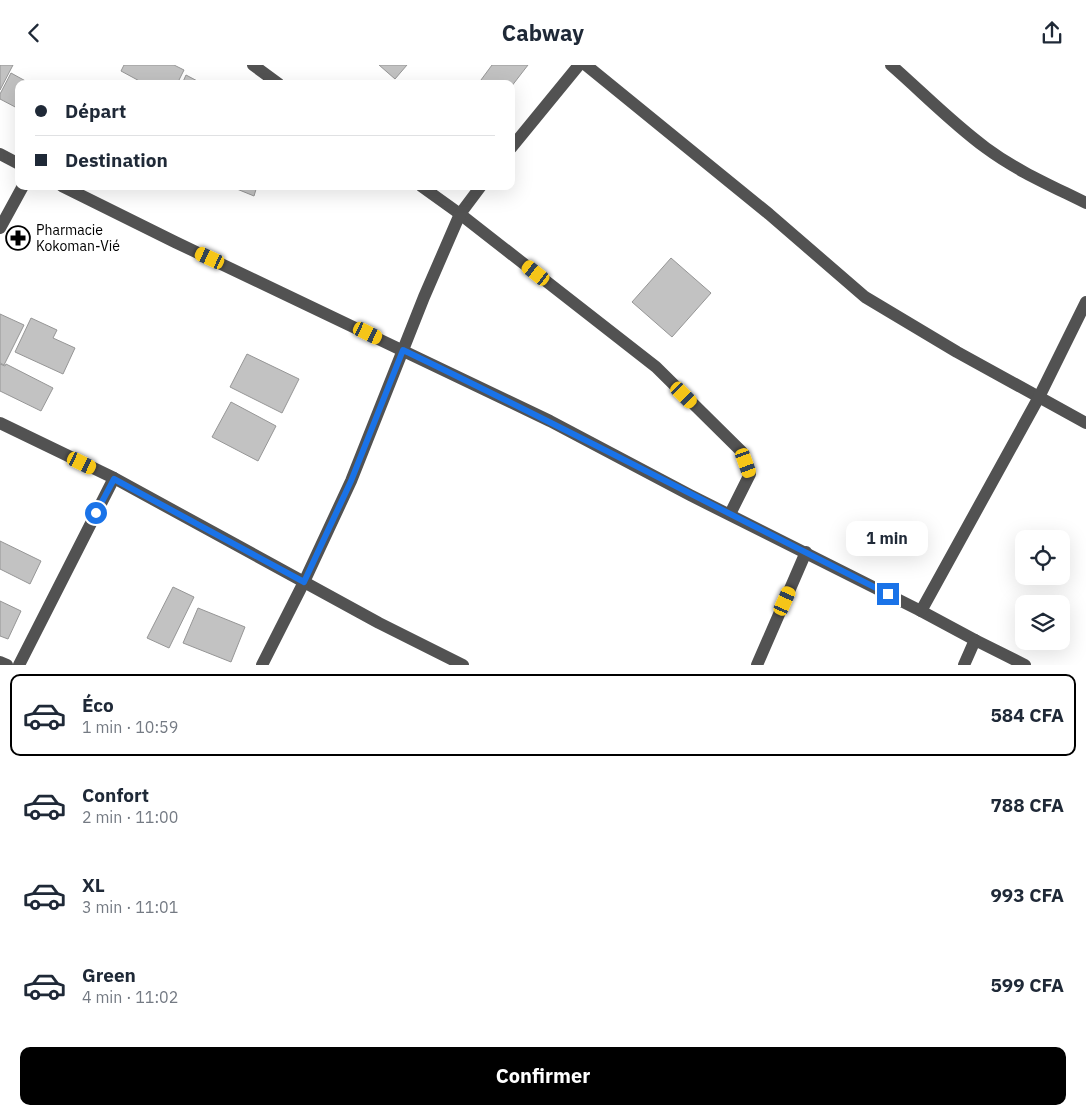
<!DOCTYPE html>
<html lang="fr">
<meta charset="utf-8">
<style>
body{margin:0;font-family:"IBM Plex Sans",sans-serif;background:#f6f6f7;color:#1f2937;height:100vh;display:flex;flex-direction:column;font-size:19px;white-space:nowrap}
*{box-sizing:border-box;margin:0}
p{font-size:16px;color:#747a83}
.icon{flex:none;width:28px;height:28px;fill:none;stroke:currentColor;stroke-width:2;stroke-linecap:round;stroke-linejoin:round}
.map{position:relative;height:600px;overflow:hidden}
.panel{display:flex;flex-direction:column;background:#fff;flex:1}
.panel>*{flex:none}
.hud{position:absolute;left:15px;top:15px;width:500px;height:110px;border-radius:10px;box-shadow:0 5px 20px #0002;display:grid;align-content:center;height:110px;padding:0 20px;background:#fff}
.fabs{position:absolute;left:1015px;top:465px;display:grid;gap:10px}
.fabs a{display:grid;place-items:center;width:55px;height:55px;border-radius:10px;background:#fff;box-shadow:0 5px 20px #0002;font-size:25px}
.end{position:absolute;width:22px;height:22px;margin:-11px;border:6px solid #1a73e8;background:#fff;box-shadow:0 0 0 2px #fff}
.from{border-radius:50%}
.bubble{position:absolute;height:35px;border-radius:10px;background:#fff;box-shadow:0 5px 20px #0002;font-size:16px;font-weight:700;line-height:35px;text-align:center}
.car{position:absolute;width:15px;height:30px;margin:-15px -8px;border-radius:6px;box-shadow:0 0 4px 1px #0007;background:linear-gradient(#f5c518 24%,#345 0 40%,#f5c518 0 76%,#345 0 86%,#f5c518 0)}
.hud b{display:flex;align-items:center;gap:18px;height:48px;font-size:19px}
.hud b+b{border-top:1px solid #e0e1e3}
.hud i{width:12px;height:12px;background:#1f2937}
ul{padding:9px 0 0;list-style:none}
li{display:flex;align-items:center;gap:15px;height:82px;margin:0 10px 8px;padding:0 10px;border:2px solid transparent;border-radius:10px}
li div{flex:1}
li b{display:block;font-size:19px}
li em{font-style:normal;font-weight:700}
li.active{border-color:#000}
li>.icon{width:45px;height:45px;stroke-width:1.5}
.primary-button{display:flex;gap:10px;margin-top:auto;padding:10px 20px}
.primary-button a{flex:1;height:58px;border-radius:10px;background:#000;color:#fff;font-size:20px;font-weight:700;line-height:58px;text-align:center}
header{display:flex;justify-content:space-between;align-items:center;height:65px;padding:0 20px;background:#fff;font-size:22px;font-weight:700}
.map>svg:first-child{display:block}
</style>
<header><svg class="icon" aria-label="back" viewBox="0 0 24 24"><path d="M15 5l-7 7 7 7"/></svg>Cabway<svg class="icon" aria-label="share" viewBox="0 0 24 24"><path d="M12 15V3M7 8l5-5 5 5M5 13v7h14v-7"/></svg></header>
<div class="map">
<svg width="1086" height="600" viewBox="0 0 1086 600">
<rect width="100%" height="100%" fill="#fff"/>
<g fill="#c2c2c2" stroke="#969696">
<polygon points="0,0 13,0 0,25"/>
<polygon points="124,0 174,0 184,5 177,19 145,19 121,6"/>
<polygon points="379,0 407,0 395,14"/>
<polygon points="492,0 528,0 511,22 511,19 478,19"/>
<polygon points="11,8 31,19 19,19 19,44 0,34 0,29"/>
<polygon points="186,10 203,19 182,19"/>
<polygon points="233,121 257,121 254,131 232,122"/>
<polygon points="671,193 711,228 672,272 632,237"/>
<polygon points="0,249 24,260 4,300 0,298"/>
<polygon points="31,253 57,265 53,273 75,283 63,309 15,287"/>
<polygon points="247,289 299,314 282,348 230,322"/>
<polygon points="0,299 5,301 6,299 53,323 41,346 0,326"/>
<polygon points="231,337 276,361 258,396 212,372"/>
<polygon points="0,476 41,496 30,519 0,504"/>
<polygon points="173,522 194,532 169,583 147,573"/>
<polygon points="0,536 21,546 8,574 0,571"/>
<polygon points="198,543 245,562 231,597 183,578"/>
</g>
<g fill="none" stroke-linecap="round" stroke-linejoin="round">
<g stroke="#525252" stroke-width="12">
<polyline points="253,0 279,19"/>
<polyline points="586,0 769,149 865,232 957,287 1086,358"/>
<path d="M 891,0 C 923,28 952,58 986,83 C 1017,106 1052,121 1086,138"/>
<polyline points="511,83 579,0"/>
<polyline points="0,89 19,99"/>
<polyline points="62,121 175,177 550,356 690,430 921,546 975,575 1025,600"/>
<polyline points="421,121 460,149 656,302 742,387 750,409 730,449"/>
<polyline points="0,163 23,121"/>
<polyline points="0,358 114,413 379,558 463,600"/>
<polyline points="921,546 1039,332 1086,237"/>
<polyline points="0,597 7,600"/>
<polyline points="19,600 114,413"/>
<polyline points="262,600 304,517 351,416 424,232 460,149 481,121"/>
<polyline points="757,600 806,487"/>
<polyline points="964,600 975,575"/>
</g>
</g>
<g fill="none" stroke-linecap="round" stroke-linejoin="round">
<path stroke="#1a73e8" stroke-width="6" d="M 96,448 L 114,414 L 304,517 L 351,416 L 403,285 C 566,363 726,448 888,529"/>
</g>
<defs>
<g id="pharmacy-ring" transform="scale(1.25)"><circle r="9.5" fill="#fff" stroke="#000" stroke-width="1.5"/><path d="M-2-6h4v4h4v4h-4v4h-4v-4h-4v-4h4Z" fill="#000"/></g>
</defs>
<g fill-rule="evenodd">
<use href="#pharmacy-ring" x="18" y="173"/>
</g>
<g text-anchor="middle" stroke-width="4" stroke-linejoin="round" paint-order="stroke">
<g font-size="14" fill="#000" stroke="#fff" text-anchor="start">
<text x="36" y="170">Pharmacie<tspan x="36" dy="16">Kokoman-Vié</tspan></text>
</g>
</g>
</svg>
<div class="fabs">
<a><svg class="icon" aria-label="locate" viewBox="0 0 24 24"><circle cx="12" cy="12" r="6"/><path d="M12 2v4M12 18v4M2 12h4M18 12h4"/></svg></a>
<a><svg class="icon" aria-label="layers" viewBox="0 0 24 24"><path d="M12 4l9 5-9 5-9-5zM3 14l9 5 9-5"/></svg></a>
</div>
<i class="end from" style="left:96px;top:448px"></i>
<i class="end" style="left:888px;top:529px"></i>
<div class="bubble" style="left:846px;top:456px;width:82px">1 min</div>
<i class="car" style="left:210px;top:193px;rotate:295deg"></i>
<i class="car" style="left:536px;top:208px;rotate:308deg"></i>
<i class="car" style="left:368px;top:268px;rotate:116deg"></i>
<i class="car" style="left:684px;top:330px;rotate:135deg"></i>
<i class="car" style="left:82px;top:398px;rotate:116deg"></i>
<i class="car" style="left:746px;top:398px;rotate:160deg"></i>
<i class="car" style="left:785px;top:536px;rotate:24deg"></i>
<div class="hud">
<b><i class="from"></i>Départ</b>
<b><i></i>Destination</b>
</div>
</div>
<section class="panel">
<ul>
<li class="active"><svg class="icon" aria-label="car" viewBox="0 0 24 24"><path d="M5 17H2v-5l4-1 3-4h7l3 4 3 1v5h-3M9 17h6M6 11h13"/><circle cx="7" cy="17" r="2"/><circle cx="17" cy="17" r="2"/></svg><div><b>Éco</b><p>1 min · 10:59</p></div><em>584 CFA</em></li>
<li><svg class="icon" aria-label="car" viewBox="0 0 24 24"><path d="M5 17H2v-5l4-1 3-4h7l3 4 3 1v5h-3M9 17h6M6 11h13"/><circle cx="7" cy="17" r="2"/><circle cx="17" cy="17" r="2"/></svg><div><b>Confort</b><p>2 min · 11:00</p></div><em>788 CFA</em></li>
<li><svg class="icon" aria-label="car" viewBox="0 0 24 24"><path d="M5 17H2v-5l4-1 3-4h7l3 4 3 1v5h-3M9 17h6M6 11h13"/><circle cx="7" cy="17" r="2"/><circle cx="17" cy="17" r="2"/></svg><div><b>XL</b><p>3 min · 11:01</p></div><em>993 CFA</em></li>
<li><svg class="icon" aria-label="car" viewBox="0 0 24 24"><path d="M5 17H2v-5l4-1 3-4h7l3 4 3 1v5h-3M9 17h6M6 11h13"/><circle cx="7" cy="17" r="2"/><circle cx="17" cy="17" r="2"/></svg><div><b>Green</b><p>4 min · 11:02</p></div><em>599 CFA</em></li>
</ul>
<div class="primary-button"><a>Confirmer</a></div>
</section>
